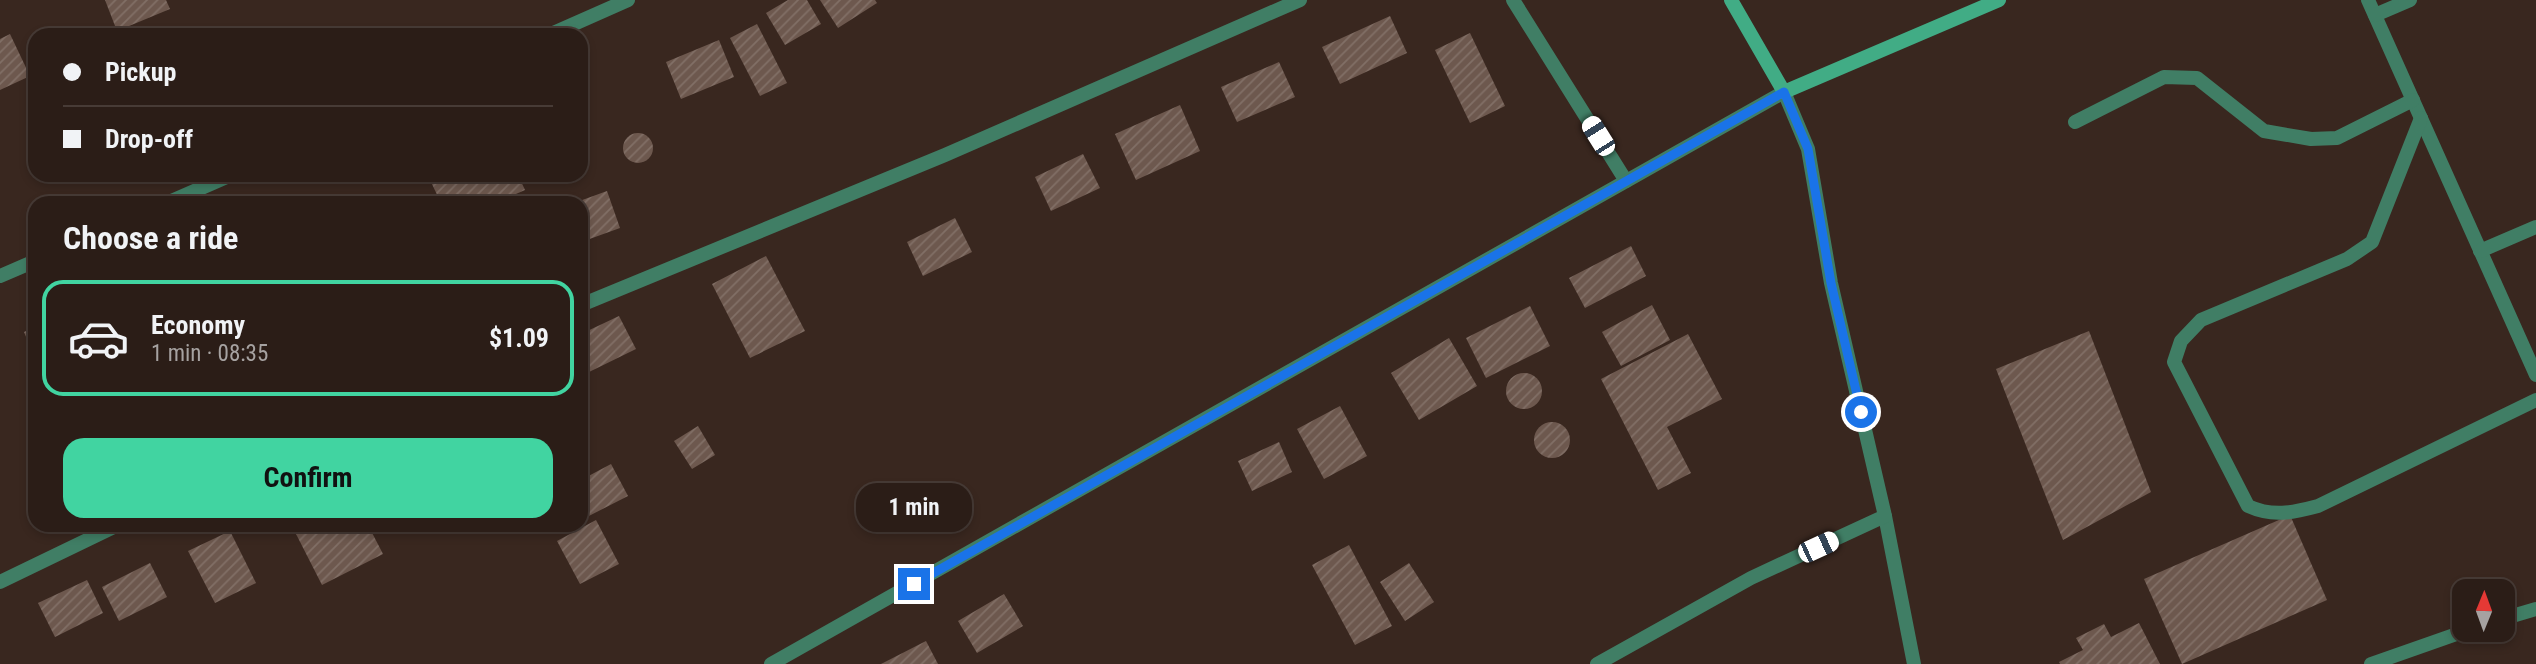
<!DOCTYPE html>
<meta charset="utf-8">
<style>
body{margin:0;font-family:"Roboto Condensed",sans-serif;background:#372a24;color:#f1f3f6;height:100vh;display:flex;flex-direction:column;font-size:26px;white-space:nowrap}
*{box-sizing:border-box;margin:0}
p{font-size:23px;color:#a6a2a1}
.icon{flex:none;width:38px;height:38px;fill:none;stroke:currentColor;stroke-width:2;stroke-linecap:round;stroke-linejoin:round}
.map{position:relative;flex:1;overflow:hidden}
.sheet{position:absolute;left:28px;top:196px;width:560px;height:336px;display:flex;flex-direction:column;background:#2b1d17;border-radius:21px;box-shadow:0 4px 10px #0003,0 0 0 2px #473b36}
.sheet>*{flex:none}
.banner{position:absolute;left:28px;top:28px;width:560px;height:154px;border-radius:21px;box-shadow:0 4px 10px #0003,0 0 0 2px #473b36;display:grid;align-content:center;height:154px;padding:0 35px;background:#2b1d17}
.needle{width:46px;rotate:1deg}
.tools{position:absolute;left:2452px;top:579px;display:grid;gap:14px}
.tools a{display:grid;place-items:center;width:63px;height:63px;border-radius:14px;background:#2b1d17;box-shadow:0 4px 10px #0003,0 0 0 2px #473b36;font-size:35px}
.end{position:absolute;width:32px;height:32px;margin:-16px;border:9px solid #1a73e8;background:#fff;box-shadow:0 0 0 4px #fff}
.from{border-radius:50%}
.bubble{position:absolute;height:49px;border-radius:21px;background:#2b1d17;box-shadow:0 4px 10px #0003,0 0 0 2px #473b36;font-size:23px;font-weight:700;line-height:49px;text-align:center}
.car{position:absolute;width:21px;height:42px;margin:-21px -10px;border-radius:9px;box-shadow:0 0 5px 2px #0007;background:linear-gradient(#fff 24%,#345 0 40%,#fff 0 76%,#345 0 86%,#fff 0)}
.banner b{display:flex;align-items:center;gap:24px;height:66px;font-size:26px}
.banner b+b{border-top:2px solid #473b36}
.banner i{width:18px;height:18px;background:#f1f3f6}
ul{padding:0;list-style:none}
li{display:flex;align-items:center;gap:21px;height:116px;margin:0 14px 10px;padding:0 21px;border:4px solid #473b36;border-radius:21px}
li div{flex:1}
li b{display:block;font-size:26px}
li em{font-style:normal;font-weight:700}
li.on{border-color:#41d4a1}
li>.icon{width:63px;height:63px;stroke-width:1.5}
h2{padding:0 35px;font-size:32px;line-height:84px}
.button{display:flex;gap:14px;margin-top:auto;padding:14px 35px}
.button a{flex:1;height:80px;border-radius:21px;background:#41d4a1;color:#111;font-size:28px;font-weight:700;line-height:80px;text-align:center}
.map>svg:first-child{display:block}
</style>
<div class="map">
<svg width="2536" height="664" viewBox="0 0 2536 664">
<defs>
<pattern id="building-hatch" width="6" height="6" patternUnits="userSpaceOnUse" patternTransform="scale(1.75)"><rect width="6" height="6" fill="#6d584e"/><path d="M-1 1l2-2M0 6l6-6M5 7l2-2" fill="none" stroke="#816f66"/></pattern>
</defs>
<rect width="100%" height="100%" fill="#39271f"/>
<g fill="url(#building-hatch)">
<polygon points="105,0 166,0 170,9 117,31"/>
<polygon points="788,0 807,0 821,24 785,45 766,13"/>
<polygon points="820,0 875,0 877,3 838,28"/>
<polygon points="1390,16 1407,53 1340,84 1322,47"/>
<polygon points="757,24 787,83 760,96 730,38"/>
<polygon points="1470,33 1505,106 1470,123 1435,50"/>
<polygon points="10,34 30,76 0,90 0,39"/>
<polygon points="719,40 734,77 681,99 666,62"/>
<polygon points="1279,62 1295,97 1237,122 1221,87"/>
<polygon points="1180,105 1200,151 1136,180 1115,134"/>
<circle cx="638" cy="148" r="15"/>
<polygon points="1083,154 1100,188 1051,211 1035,177"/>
<polygon points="446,175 518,175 525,190 496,203 441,203 431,182"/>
<polygon points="607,191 620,228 584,241 581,232 581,203 574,203"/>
<polygon points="955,218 972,252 923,276 907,242"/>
<polygon points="1631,246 1646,276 1585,308 1569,278"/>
<polygon points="766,256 805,331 750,358 712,284"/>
<polygon points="1652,305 1670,340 1621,366 1602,332"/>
<polygon points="1530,306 1550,346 1486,378 1466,338"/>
<polygon points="619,316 636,349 587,373 581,360 581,334"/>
<polygon points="35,327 35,358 24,332"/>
<polygon points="2089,331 2151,492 2063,540 1996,369"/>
<polygon points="1688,334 1722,399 1667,427 1691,473 1658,490 1601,379"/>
<polygon points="1449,338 1477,386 1419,420 1391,373"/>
<circle cx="1524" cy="391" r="18"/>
<polygon points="1340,406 1367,456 1324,479 1297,429"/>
<circle cx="1552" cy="440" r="18"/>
<polygon points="698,426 715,455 692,469 674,441"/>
<polygon points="1279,442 1292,472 1252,491 1238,461"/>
<polygon points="611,464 628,496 581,520 581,480"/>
<polygon points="2290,515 2327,600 2182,664 2144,579"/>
<polygon points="596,520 619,564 580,584 557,541"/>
<polygon points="308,525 368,525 383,554 322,585 295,532"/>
<polygon points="230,531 256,583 215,603 188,551"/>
<polygon points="1349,545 1392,626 1355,645 1312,565"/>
<polygon points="150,563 167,597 119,621 102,587"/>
<polygon points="1409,563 1434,602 1405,621 1380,582"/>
<polygon points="87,580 103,613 55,637 38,603"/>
<polygon points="1004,594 1023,626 977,653 958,621"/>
<polygon points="2139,623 2160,664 2060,664 2059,662 2083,650 2076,638 2104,624 2111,637"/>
<polygon points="926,641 938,664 881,664"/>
</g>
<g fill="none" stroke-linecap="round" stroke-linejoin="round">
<g stroke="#407e65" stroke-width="14">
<polyline points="1513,0 1626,181"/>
<polyline points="2368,0 2536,375"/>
<polyline points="2375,15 2410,0"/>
<path d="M 2421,118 L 2372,242 L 2347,259 L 2201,320 L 2181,341 L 2174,362 L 2248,506 C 2272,517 2292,513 2318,506 L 2536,400"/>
<polyline points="2075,122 2164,77 2197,78 2264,131 2311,139 2337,138 2413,100"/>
<polyline points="2480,251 2536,227"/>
<polyline points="2502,619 2536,609"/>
<polyline points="2371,664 2468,630"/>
</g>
<g stroke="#407e65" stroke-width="14">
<polyline points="549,35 628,0"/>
<polyline points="167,203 231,175"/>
<polyline points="0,276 35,261"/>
<polyline points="581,305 945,155 1300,0"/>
<polyline points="1885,516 1914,664"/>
<polyline points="0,582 118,525"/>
<polyline points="771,664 1784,92 1808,149 1831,283 1885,516 1751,578 1597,664"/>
</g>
<polyline stroke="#41ac85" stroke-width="14" points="1731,0 1784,92 1999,0"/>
</g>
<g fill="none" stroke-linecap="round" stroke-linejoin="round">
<polyline stroke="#1a73e8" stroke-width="9" points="914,584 1784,92 1808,149 1831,283 1861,412"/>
</g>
</svg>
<div class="tools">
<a><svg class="needle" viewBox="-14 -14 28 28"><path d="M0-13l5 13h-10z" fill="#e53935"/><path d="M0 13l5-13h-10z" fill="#a6a2a1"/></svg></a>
</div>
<i class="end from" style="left:1861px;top:412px"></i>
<i class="end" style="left:914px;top:584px"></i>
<div class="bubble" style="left:856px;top:483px;width:116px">1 min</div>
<i class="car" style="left:1598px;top:136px;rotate:328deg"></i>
<i class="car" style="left:1818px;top:547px;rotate:65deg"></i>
<div class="banner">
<b><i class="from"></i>Pickup</b>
<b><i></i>Drop-off</b>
</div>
<section class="sheet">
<h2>Choose a ride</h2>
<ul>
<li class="on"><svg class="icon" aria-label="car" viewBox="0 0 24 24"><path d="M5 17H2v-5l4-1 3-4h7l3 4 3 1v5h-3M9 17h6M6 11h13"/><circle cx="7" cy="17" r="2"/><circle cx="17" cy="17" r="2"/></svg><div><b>Economy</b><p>1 min · 08:35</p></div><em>$1.09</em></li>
</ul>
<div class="button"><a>Confirm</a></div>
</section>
</div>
